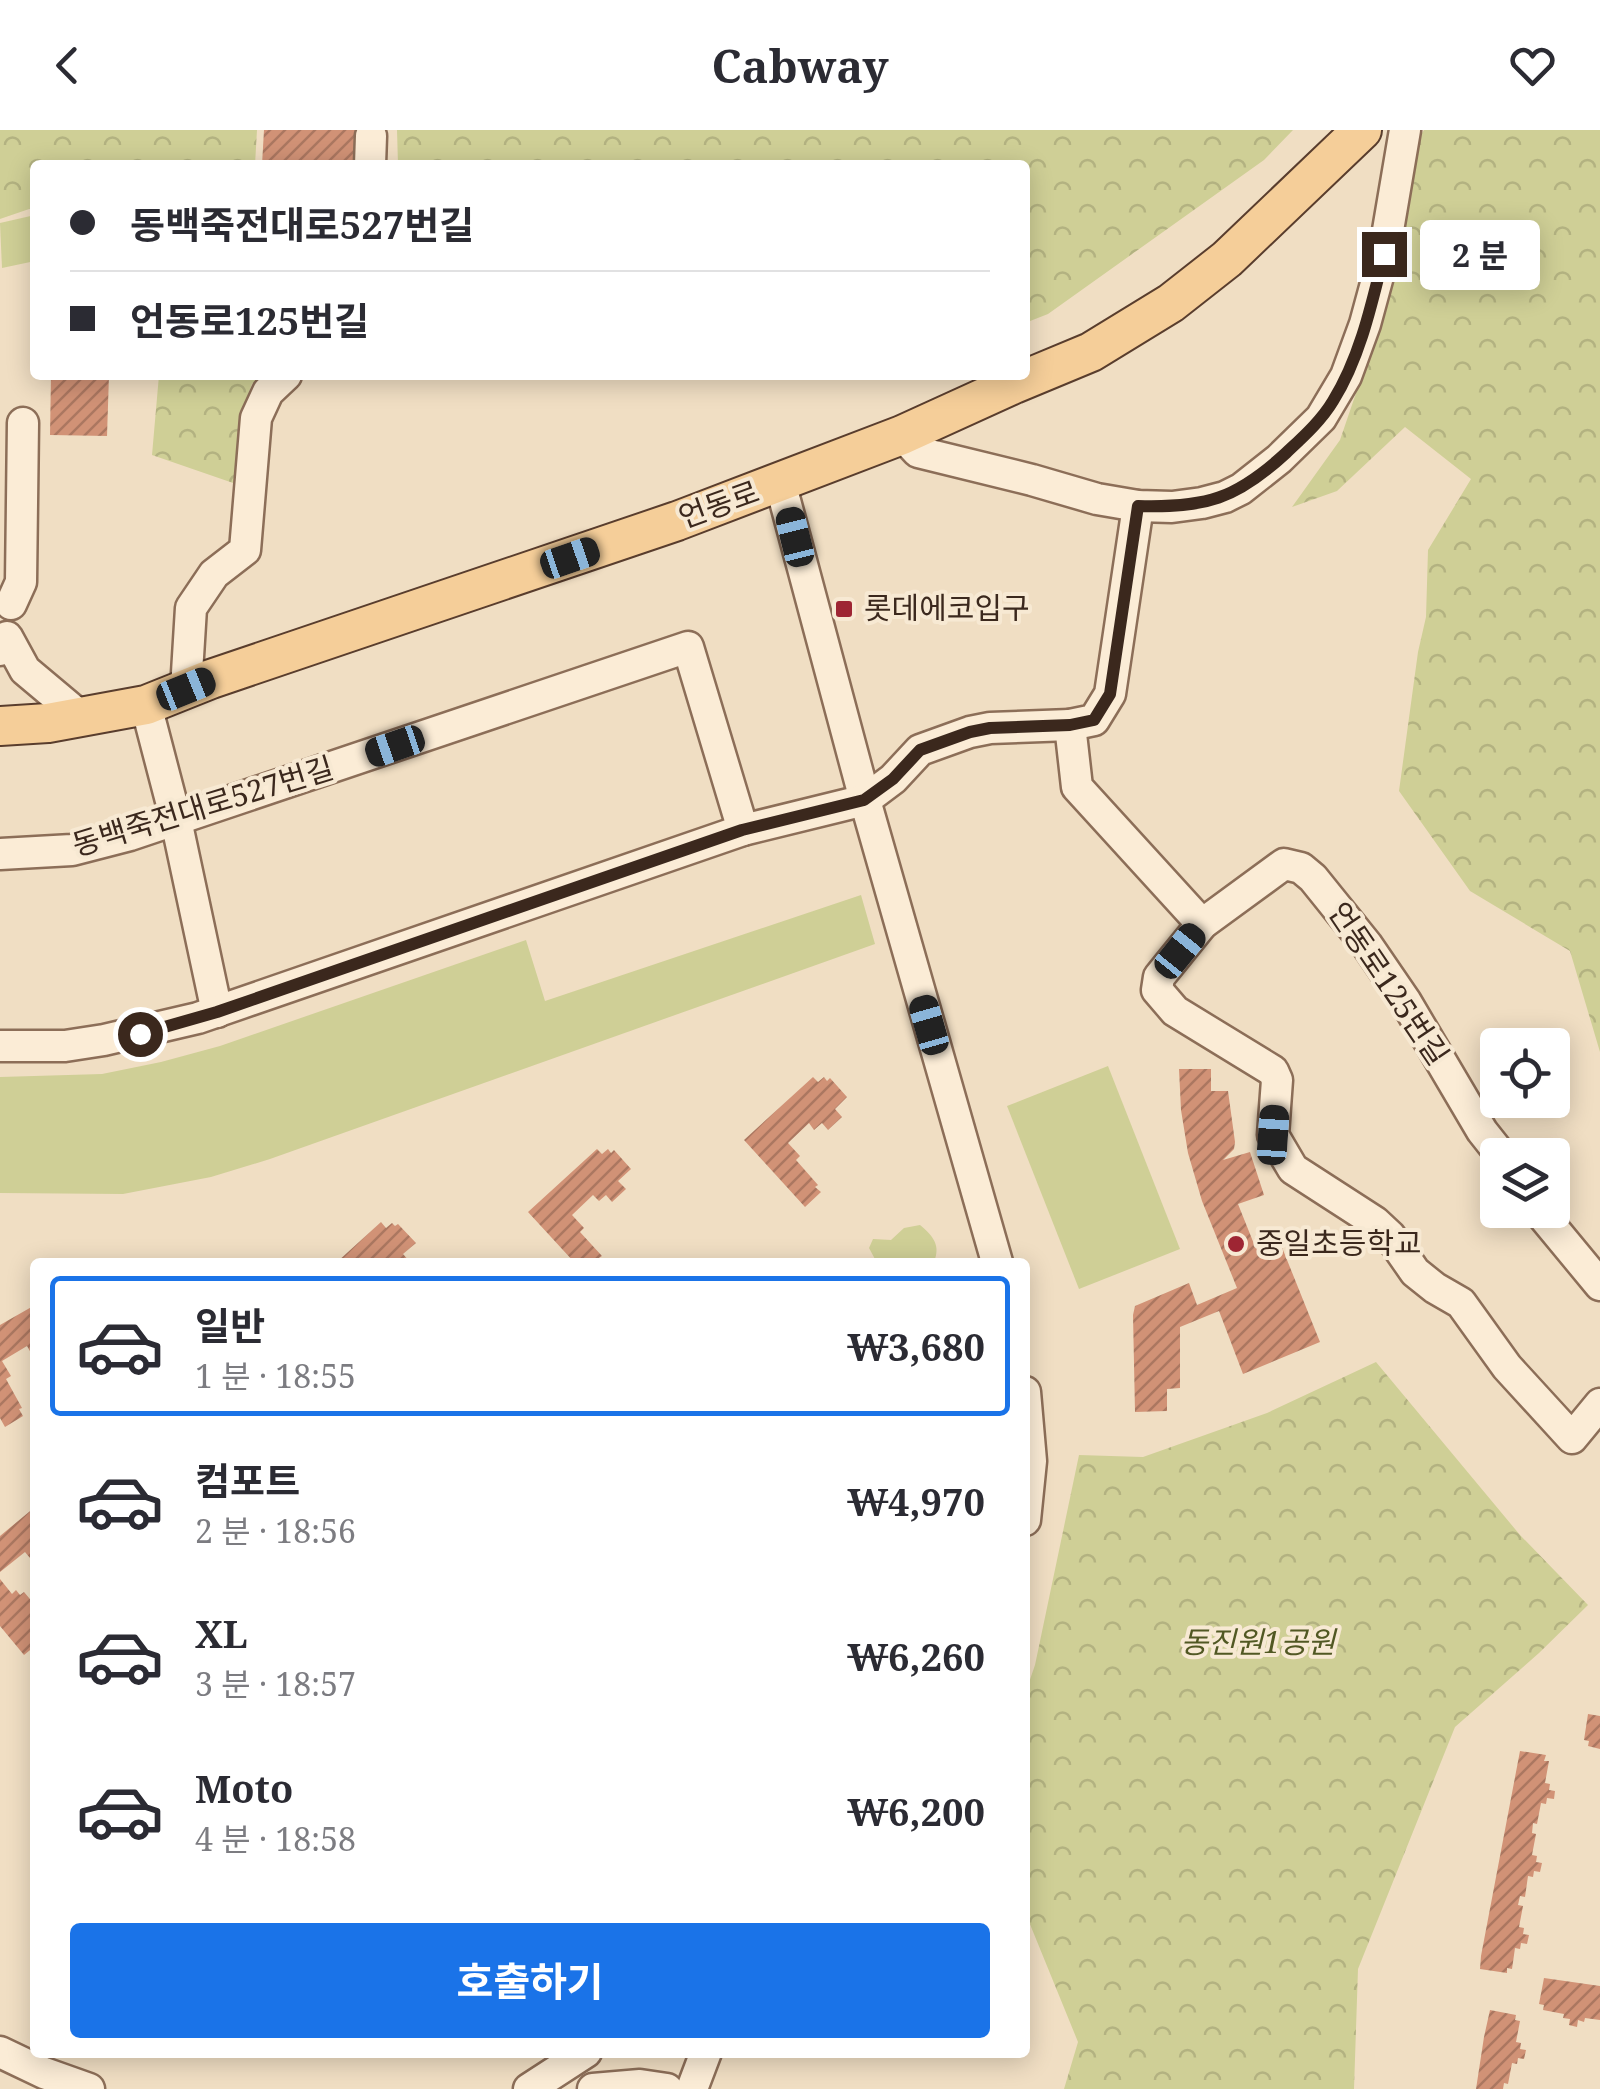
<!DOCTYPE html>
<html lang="ko">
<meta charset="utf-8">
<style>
body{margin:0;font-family:"Noto Serif","Noto Sans KR",serif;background:#f7f7f7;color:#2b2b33;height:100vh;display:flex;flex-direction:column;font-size:38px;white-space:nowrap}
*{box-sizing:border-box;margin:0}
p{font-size:32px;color:#7c7c81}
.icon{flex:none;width:55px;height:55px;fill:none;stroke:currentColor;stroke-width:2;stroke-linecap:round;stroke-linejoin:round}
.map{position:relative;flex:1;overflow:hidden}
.panel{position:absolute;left:30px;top:1128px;width:1000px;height:800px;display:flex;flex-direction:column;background:#fff;border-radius:10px;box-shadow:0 5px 25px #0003}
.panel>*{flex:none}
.top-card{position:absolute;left:30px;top:30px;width:1000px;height:220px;border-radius:10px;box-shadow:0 5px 25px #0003;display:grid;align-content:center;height:220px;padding:0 40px;background:#fff}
.fabs{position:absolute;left:1480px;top:898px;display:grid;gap:20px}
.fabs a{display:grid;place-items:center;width:90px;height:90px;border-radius:10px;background:#fff;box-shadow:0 5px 25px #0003;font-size:50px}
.end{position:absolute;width:45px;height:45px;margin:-22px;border:12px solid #3b281d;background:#fff;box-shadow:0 0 0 5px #fff}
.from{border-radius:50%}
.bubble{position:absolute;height:70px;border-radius:10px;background:#fff;box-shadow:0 5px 25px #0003;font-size:32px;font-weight:700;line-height:70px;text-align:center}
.car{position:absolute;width:30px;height:60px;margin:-30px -15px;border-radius:12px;box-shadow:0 0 8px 2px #0007;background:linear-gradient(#222 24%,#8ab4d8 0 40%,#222 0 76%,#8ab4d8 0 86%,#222 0)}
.top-card b{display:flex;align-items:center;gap:35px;height:95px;font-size:38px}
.top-card b+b{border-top:2px solid #e1e1e2}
.top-card i{width:25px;height:25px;background:#2b2b33}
ul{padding:18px 0 0;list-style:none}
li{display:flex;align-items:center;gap:30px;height:140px;margin:0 20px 15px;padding:0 20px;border:5px solid transparent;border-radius:10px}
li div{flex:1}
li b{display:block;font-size:38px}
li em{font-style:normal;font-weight:700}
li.selected{border-color:#1a73e8}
li>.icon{width:90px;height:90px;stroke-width:1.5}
.action{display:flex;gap:20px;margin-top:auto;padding:20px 40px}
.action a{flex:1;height:115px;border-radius:10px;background:#1a73e8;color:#fff;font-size:40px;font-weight:700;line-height:115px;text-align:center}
header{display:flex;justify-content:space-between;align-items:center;height:130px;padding:0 40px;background:#fff;font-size:45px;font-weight:700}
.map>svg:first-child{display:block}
</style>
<header><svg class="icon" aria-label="back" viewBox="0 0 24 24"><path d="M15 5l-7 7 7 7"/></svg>Cabway<svg class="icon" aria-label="heart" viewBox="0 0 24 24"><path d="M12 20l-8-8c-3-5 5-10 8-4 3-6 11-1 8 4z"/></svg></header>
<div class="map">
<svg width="1600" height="1959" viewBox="0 0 1600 1959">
<defs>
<pattern id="forest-crowns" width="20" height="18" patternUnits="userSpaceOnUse" patternTransform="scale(2.5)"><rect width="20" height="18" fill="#cfcf96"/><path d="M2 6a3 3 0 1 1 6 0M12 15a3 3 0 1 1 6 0" fill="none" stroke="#b3b281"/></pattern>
<pattern id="building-hatch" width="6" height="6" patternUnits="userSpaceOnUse" patternTransform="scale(2.5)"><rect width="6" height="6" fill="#d19276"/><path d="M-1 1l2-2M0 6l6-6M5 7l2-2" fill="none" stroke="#ab7760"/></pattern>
</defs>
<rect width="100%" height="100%" fill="#f0dec3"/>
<g fill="url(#forest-crowns)">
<polygon points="0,0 257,0 255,35 35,35 35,77 0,89"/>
<polygon points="397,0 1293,0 1264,30 1048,184 1025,193 1025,35 398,35"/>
<polygon points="1424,0 1600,0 1600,922 1570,821 1470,761 1399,661 1418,522 1426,487 1428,420 1471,349 1405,297 1337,361 1292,377 1340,310 1382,187 1406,27"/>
<polygon points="159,245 265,245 252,254 240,286 236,354 152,325"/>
<polygon points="1376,1232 1520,1405 1588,1475 1539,1523 1455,1597 1358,1839 1354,1959 1064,1959 1078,1912 1025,1782 1025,1564 1035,1535 1079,1325 1143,1327 1267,1283"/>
</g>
<g fill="#cfcf96">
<polygon points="35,85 35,131 2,138 0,93"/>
<polygon points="861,765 875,814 270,1029 211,1047 123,1064 0,1063 0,947 102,944 161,932 220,916 526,810 545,871"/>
<polygon points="1108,936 1180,1119 1079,1159 1007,976"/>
<path d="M 920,1095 C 933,1106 941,1115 934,1132 L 876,1131 L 869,1118 L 873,1109 L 891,1110 L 904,1098 Z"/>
</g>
<g fill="url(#building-hatch)">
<polygon points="264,0 359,0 357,35 262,35"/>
<polygon points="51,245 109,245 107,306 50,305"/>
<polygon points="1179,939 1211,939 1211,961 1228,961 1235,1012 1234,1019 1223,1030 1250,1022 1264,1065 1238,1074 1256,1119 1279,1110 1320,1212 1243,1244 1219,1181 1180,1197 1180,1258 1167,1259 1167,1281 1135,1282 1133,1185 1135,1176 1189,1153 1197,1175 1237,1158 1202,1071 1188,1023 1181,980"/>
<polygon points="813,947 818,952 824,947 827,951 830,948 847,967 835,979 842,987 828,1000 822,993 814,1000 809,993 788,1013 800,1026 796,1030 818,1055 815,1057 821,1062 805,1077 744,1010"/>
<polygon points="597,1019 602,1024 608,1019 611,1023 614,1020 631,1039 618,1051 626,1059 612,1072 606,1065 599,1071 593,1065 572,1085 584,1098 580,1102 602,1126 599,1128 603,1132 574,1132 528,1082"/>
<polygon points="381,1092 386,1098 392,1093 395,1096 398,1094 416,1113 403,1124 410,1132 337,1132"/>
<polygon points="35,1175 35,1221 31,1223 27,1216 2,1231 11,1246 6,1249 22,1278 19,1279 23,1286 5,1297 0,1288 0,1195"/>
<polygon points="35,1377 35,1434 25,1422 0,1442 0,1406"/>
<polygon points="0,1449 12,1464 16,1460 20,1465 24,1462 35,1475 35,1516 24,1525 0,1496"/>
<polygon points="1588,1584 1600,1586 1600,1619 1588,1616 1589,1611 1584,1610"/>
<polygon points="1520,1621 1546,1625 1544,1631 1549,1631 1545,1653 1550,1654 1549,1660 1555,1661 1554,1669 1547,1668 1546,1674 1541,1673 1537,1694 1533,1693 1532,1703 1536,1704 1532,1725 1537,1726 1536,1732 1542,1733 1540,1742 1534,1741 1533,1747 1528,1746 1525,1767 1520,1766 1518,1775 1523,1776 1519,1797 1524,1798 1523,1804 1529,1805 1527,1814 1521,1813 1520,1819 1515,1818 1512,1839 1507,1838 1507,1843 1480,1839 1481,1826"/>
<polygon points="1544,1848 1600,1856 1600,1890 1585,1888 1584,1892 1578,1890 1577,1897 1569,1895 1570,1889 1563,1888 1564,1884 1543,1880 1544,1875 1539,1874"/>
<polygon points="1490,1880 1516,1885 1515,1890 1520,1891 1516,1912 1521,1913 1520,1919 1526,1920 1524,1929 1518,1928 1517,1934 1512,1933 1508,1954 1504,1953 1503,1959 1476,1959 1484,1907"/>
</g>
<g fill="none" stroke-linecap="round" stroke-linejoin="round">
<g stroke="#8c6e58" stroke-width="35">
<g id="minor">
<polyline points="370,35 371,6"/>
<polyline points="902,305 918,322 1032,350 1097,369 1138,376 1172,377 1202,373 1225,367 1241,359 1279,329 1321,288 1346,246 1365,194 1384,124 1405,0"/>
<polyline points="780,352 865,670 997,1132"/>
<polyline points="1138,376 1110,564 1094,590 1070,595 1077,657 1202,794"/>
<polyline points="11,474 21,452 23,293"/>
<polyline points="0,520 7,507 25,540 81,587"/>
<polyline points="186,559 191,478 214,444 245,420 256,288 268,262 286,245"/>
<polyline points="146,575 176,690 217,882"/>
<polyline points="0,724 72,720 130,705 688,517 743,700"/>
<polyline points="0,916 65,916 104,910 198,888 743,700 865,670 893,649 920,620 970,602 990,598 1070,595"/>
<polyline points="1501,1025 1482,1001 1406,872 1367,815 1313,748 1301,738 1284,734 1202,794 1159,847 1157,860 1175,881 1273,941 1277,950 1273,1005 1293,1039 1375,1092 1390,1106 1415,1142 1435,1158 1461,1173 1507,1237 1572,1308 1600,1274"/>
<polyline points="1538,1080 1600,1155"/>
<polyline points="1025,1262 1031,1331 1025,1390"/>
<polyline points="0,1922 44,1943 89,1959"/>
<polyline points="529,1959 586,1922"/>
<polyline points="593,1959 640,1955 667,1959"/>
<polyline points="692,1959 706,1922"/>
</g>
</g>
<g stroke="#593d2d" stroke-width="42">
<polyline id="major" points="0,596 48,593 146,575 211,549 677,391 902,305 1014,254 1091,222 1171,173 1227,129 1362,0"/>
</g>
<use href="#minor" stroke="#fbecd6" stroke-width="30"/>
<use href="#major" stroke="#f5ce99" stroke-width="38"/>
</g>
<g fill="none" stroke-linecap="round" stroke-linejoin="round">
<path stroke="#3b281d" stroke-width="12" d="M 140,904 L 217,882 L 742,700 L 864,670 L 893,649 L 920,620 L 970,602 L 990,598 L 1070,595 L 1094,590 L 1110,564 L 1138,376 C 1206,378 1236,369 1286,323 C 1303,307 1321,291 1333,271 C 1360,228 1372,173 1384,124"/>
</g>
<g fill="#9e2533" stroke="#f7e9d3" stroke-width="4">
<rect x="834" y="469" width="20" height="20" rx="5"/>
<circle cx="1236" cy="1114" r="10"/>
</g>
<g text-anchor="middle" stroke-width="8" stroke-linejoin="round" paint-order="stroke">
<g font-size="30" fill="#3b281d" stroke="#f7e9d3">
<text transform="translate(719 375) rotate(-20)" y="10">언동로</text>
<text transform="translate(203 677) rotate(-17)" y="10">동백죽전대로527번길</text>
<text transform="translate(1388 854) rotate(56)" y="10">언동로125번길</text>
</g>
<g font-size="30" fill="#3b281d" stroke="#f7e9d3" text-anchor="start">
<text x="864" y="489">롯데에코입구</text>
<text x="1256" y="1124">중일초등학교</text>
</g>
<g font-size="30" font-style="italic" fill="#515823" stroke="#f7e9d3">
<text x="1258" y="1523">동진원1공원</text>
</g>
</g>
</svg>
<div class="fabs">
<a><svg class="icon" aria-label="locate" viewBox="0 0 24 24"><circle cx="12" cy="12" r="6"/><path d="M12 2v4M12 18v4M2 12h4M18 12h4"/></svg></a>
<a><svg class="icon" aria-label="layers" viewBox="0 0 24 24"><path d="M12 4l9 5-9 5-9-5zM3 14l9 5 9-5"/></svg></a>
</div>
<i class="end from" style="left:140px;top:904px"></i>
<i class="end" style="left:1384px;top:124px"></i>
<div class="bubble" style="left:1420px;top:90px;width:120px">2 분</div>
<i class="car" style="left:795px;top:407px;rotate:346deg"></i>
<i class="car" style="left:570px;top:428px;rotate:71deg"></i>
<i class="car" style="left:186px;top:559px;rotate:68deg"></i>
<i class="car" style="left:395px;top:616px;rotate:251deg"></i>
<i class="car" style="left:1180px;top:821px;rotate:39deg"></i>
<i class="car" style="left:929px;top:895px;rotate:344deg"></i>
<i class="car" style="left:1273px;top:1005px;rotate:4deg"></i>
<div class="top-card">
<b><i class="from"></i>동백죽전대로527번길</b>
<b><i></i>언동로125번길</b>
</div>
<section class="panel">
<ul>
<li class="selected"><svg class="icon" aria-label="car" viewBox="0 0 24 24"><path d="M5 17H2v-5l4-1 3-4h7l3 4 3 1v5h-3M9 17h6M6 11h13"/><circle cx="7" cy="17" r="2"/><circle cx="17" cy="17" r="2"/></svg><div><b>일반</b><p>1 분 · 18:55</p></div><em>₩3,680</em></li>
<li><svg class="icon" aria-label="car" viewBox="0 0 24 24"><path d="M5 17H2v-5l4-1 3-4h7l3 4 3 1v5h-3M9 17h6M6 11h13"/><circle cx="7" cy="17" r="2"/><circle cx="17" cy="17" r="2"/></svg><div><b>컴포트</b><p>2 분 · 18:56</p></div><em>₩4,970</em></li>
<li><svg class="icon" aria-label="car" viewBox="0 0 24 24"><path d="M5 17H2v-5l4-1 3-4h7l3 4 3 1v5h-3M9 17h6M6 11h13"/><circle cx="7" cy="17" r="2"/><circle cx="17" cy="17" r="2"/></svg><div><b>XL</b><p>3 분 · 18:57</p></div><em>₩6,260</em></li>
<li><svg class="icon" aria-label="car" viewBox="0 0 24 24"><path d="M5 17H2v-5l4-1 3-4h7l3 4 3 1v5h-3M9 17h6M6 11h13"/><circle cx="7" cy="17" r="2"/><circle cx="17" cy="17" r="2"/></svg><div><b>Moto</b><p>4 분 · 18:58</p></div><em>₩6,200</em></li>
</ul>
<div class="action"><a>호출하기</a></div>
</section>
</div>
